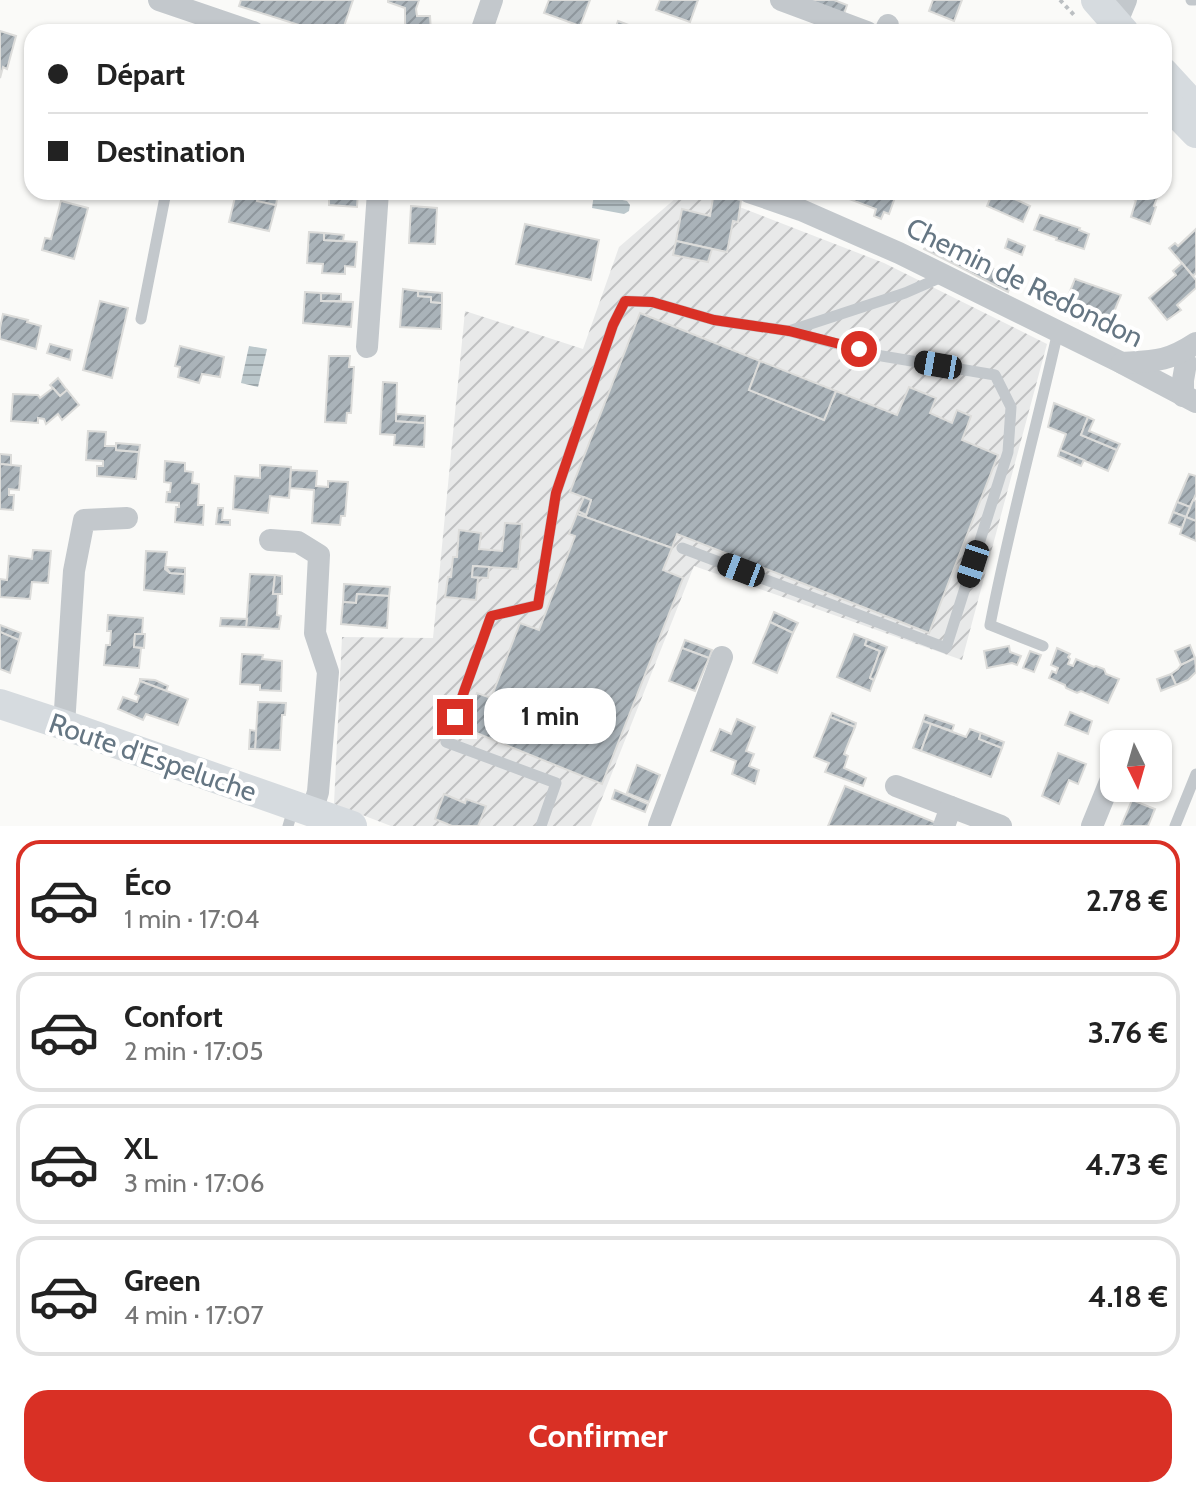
<!DOCTYPE html>
<html lang="fr">
<meta charset="utf-8">
<style>
body{margin:0;font-family:Cabin,sans-serif;background:#f2f2f2;color:#222;height:100vh;display:flex;flex-direction:column;font-size:30px;white-space:nowrap}
*{box-sizing:border-box;margin:0}
p{font-size:26px;color:#767676}
.icon{flex:none;width:44px;height:44px;fill:none;stroke:currentColor;stroke-width:2;stroke-linecap:round;stroke-linejoin:round}
.map{position:relative;height:826px;overflow:hidden}
.details{display:flex;flex-direction:column;background:#fff;flex:1}
.details>*{flex:none}
.guide{position:absolute;left:24px;top:24px;width:1148px;height:176px;border-radius:24px;box-shadow:0 2px 6px #0004;display:grid;align-content:center;height:176px;padding:0 24px;background:#fff}
.needle{width:52px;rotate:175deg}
.tools{position:absolute;left:1100px;top:730px;display:grid;gap:16px}
.tools a{display:grid;place-items:center;width:72px;height:72px;border-radius:16px;background:#fff;box-shadow:0 2px 6px #0004;font-size:40px}
.end{position:absolute;width:36px;height:36px;margin:-18px;border:10px solid #d93025;background:#fff;box-shadow:0 0 0 4px #fff}
.from{border-radius:50%}
.bubble{position:absolute;height:56px;border-radius:24px;background:#fff;box-shadow:0 2px 6px #0004;font-size:26px;font-weight:800;line-height:56px;text-align:center}
.car{position:absolute;width:24px;height:48px;margin:-24px -12px;border-radius:10px;box-shadow:0 0 6px 2px #0007;background:linear-gradient(#222 24%,#8ab4d8 0 40%,#222 0 76%,#8ab4d8 0 86%,#222 0)}
.guide b{display:flex;align-items:center;gap:28px;height:76px;font-size:30px}
.guide b+b{border-top:2px solid #e0e0e0}
.guide i{width:20px;height:20px;background:#222}
ul{padding:14px 0 0;list-style:none}
li{display:flex;align-items:center;gap:24px;height:120px;margin:0 16px 12px;padding:0 8px;border:4px solid #e0e0e0;border-radius:24px}
li div{flex:1}
li b{display:block;font-size:30px}
li em{font-style:normal;font-weight:800}
li.active{border-color:#d93025}
li>.icon{width:72px;height:72px;stroke-width:1.5}
.action{display:flex;gap:16px;margin-top:auto;padding:16px 24px}
.action a{flex:1;height:92px;border-radius:24px;background:#d93025;color:#fff;font-size:32px;font-weight:800;line-height:92px;text-align:center}
.map>svg:first-child{display:block}
</style>
<div class="map">
<svg width="1196" height="826" viewBox="0 0 1196 826">
<defs>
<pattern id="industrial-furrows" width="10" height="10" patternUnits="userSpaceOnUse" patternTransform="scale(2)"><rect width="10" height="10" fill="#e8e9e9"/><path d="M-1 1l2-2M0 10L10 0M9 11l2-2" fill="none" stroke="#c0c1c2"/></pattern>
<pattern id="water-rules" width="6" height="5" patternUnits="userSpaceOnUse" patternTransform="scale(2)"><rect width="6" height="5" fill="#bbc7cb"/><path d="M0 2.5h6" fill="none" stroke="#9ca6aa"/></pattern>
<pattern id="building-hatch" width="6" height="6" patternUnits="userSpaceOnUse" patternTransform="scale(2)"><rect width="6" height="6" fill="#aab3b9"/><path d="M-1 1l2-2M0 6l6-6M5 7l2-2" fill="none" stroke="#8e969c"/></pattern>
</defs>
<rect width="100%" height="100%" fill="#fafaf8"/>
<polygon fill="url(#industrial-furrows)" points="683,192 701,192 884,263 1047,344 962,660 694,566 591,826 391,826 334,804 342,637 433,638 465,311 583,349 619,247"/>
<g fill="url(#water-rules)">
<polygon points="594,194 627,201 630,205 629,211 624,214 592,208"/>
<polygon points="249,346 267,349 258,387 241,383"/>
</g>
<g fill="url(#building-hatch)" stroke="#dcdcda" stroke-width="2">
<polygon points="241,0 353,0 342,32 321,32 239,6"/>
<polygon points="388,0 419,0 416,9 417,16 430,16 431,32 405,32 405,8 388,2"/>
<polygon points="549,0 590,0 580,26 544,13"/>
<polygon points="660,0 698,0 690,22 656,10"/>
<polygon points="809,0 834,0 847,5 844,14"/>
<polygon points="933,0 962,0 954,21 929,11"/>
<polygon points="618,21 644,31 643,32 614,32"/>
<polygon points="0,31 16,36 7,69 3,67 0,78"/>
<polygon points="329,192 358,192 357,207 329,205"/>
<polygon points="714,192 741,200 738,222 733,221 727,252 676,241 682,209 710,216"/>
<polygon points="851,192 897,192 889,214 884,212 881,219 874,216 876,209 849,199"/>
<polygon points="993,192 999,192 1030,206 1023,222 987,206"/>
<polygon points="1130,192 1159,192 1154,206 1156,207 1150,224 1131,217 1136,200 1128,197"/>
<polygon points="236,193 276,205 269,231 229,222"/>
<polygon points="259,195 277,199 276,205 257,201"/>
<polygon points="61,201 88,208 74,259 42,250 45,238 51,239"/>
<polygon points="411,206 437,208 435,244 409,243"/>
<polygon points="1040,215 1080,228 1079,230 1089,234 1084,249 1056,240 1057,238 1034,230"/>
<polygon points="525,224 599,240 591,280 516,264"/>
<polygon points="1196,229 1196,273 1193,276 1169,248 1175,243 1178,246"/>
<polygon points="309,232 324,233 324,240 357,242 355,267 345,266 345,274 322,273 323,264 307,263"/>
<polygon points="931,232 956,247 950,262 924,249"/>
<polygon points="324,233 344,235 343,241 324,240"/>
<polygon points="1008,239 1025,246 1022,255 1005,248"/>
<polygon points="676,241 712,249 708,262 673,255"/>
<polygon points="956,247 1003,274 1005,271 1014,275 1008,292 950,262"/>
<polygon points="1182,263 1196,280 1196,288 1177,305 1181,310 1167,320 1149,298 1176,275 1173,271"/>
<polygon points="1075,279 1121,295 1111,319 1066,301"/>
<polygon points="403,289 418,291 418,296 431,297 431,302 442,303 441,329 400,327"/>
<polygon points="418,291 442,293 442,303 431,302 431,297 418,296"/>
<polygon points="305,292 321,293 321,301 353,302 351,327 303,323"/>
<polygon points="321,293 341,294 341,301 321,301"/>
<polygon points="100,301 128,308 112,378 83,370"/>
<polygon points="640,313 760,361 749,390 824,420 836,391 897,415 909,387 936,398 930,413 952,423 957,410 971,416 962,440 998,455 929,633 677,534 672,548 577,514 578,511 586,515 591,500 570,492"/>
<polygon points="3,314 28,320 27,322 41,326 36,349 0,339 0,328"/>
<polygon points="50,344 72,350 70,360 47,353"/>
<polygon points="180,346 224,357 220,377 202,374 199,383 178,377 180,367 175,366"/>
<polygon points="329,356 350,356 349,367 354,367 351,413 347,413 346,423 325,422"/>
<polygon points="760,361 836,391 824,420 749,390"/>
<polygon points="58,378 67,390 60,396 50,385"/>
<polygon points="383,382 397,383 396,421 425,423 424,447 394,445 395,435 380,434"/>
<polygon points="53,388 60,396 67,390 79,405 62,420 58,414 46,424 44,419 38,418 38,423 11,421 13,394 38,395 40,398"/>
<polygon points="1054,403 1088,417 1081,435 1117,450 1108,471 1060,450 1066,434 1048,427"/>
<polygon points="396,414 425,416 425,423 396,421"/>
<polygon points="1088,417 1094,420 1089,431 1120,444 1117,450 1081,435"/>
<polygon points="88,431 106,432 105,446 116,446 116,450 139,452 136,479 97,476 97,466 103,466 103,461 86,460"/>
<polygon points="116,443 140,445 139,452 116,450"/>
<polygon points="1060,450 1084,460 1081,466 1058,456"/>
<polygon points="0,454 11,455 11,465 0,464"/>
<polygon points="165,461 185,463 185,471 193,472 192,483 199,484 198,505 204,505 203,525 175,522 176,507 179,507 179,503 166,502 167,492 170,492 171,483 164,482"/>
<polygon points="0,464 21,466 19,490 9,489 9,495 14,495 13,510 0,509"/>
<polygon points="260,465 291,467 289,498 270,496 268,513 233,509 235,476 260,478"/>
<polygon points="291,470 317,471 316,486 328,487 328,481 348,482 345,516 341,516 340,525 312,523 314,490 290,488"/>
<polygon points="1189,474 1196,476 1196,494 1190,507 1177,502"/>
<polygon points="584,497 591,500 586,515 578,511"/>
<polygon points="1193,500 1196,501 1196,521 1186,517"/>
<polygon points="1177,502 1190,507 1186,517 1173,512"/>
<polygon points="218,508 223,508 222,520 230,520 230,525 216,524"/>
<polygon points="1173,512 1186,517 1182,528 1169,523"/>
<polygon points="577,514 672,548 663,570 683,578 602,784 464,728 477,693 491,698 520,623 539,630 575,536 569,534"/>
<polygon points="1186,517 1196,521 1196,541 1180,534"/>
<polygon points="505,523 522,524 518,569 473,566 472,577 478,578 476,600 445,597 448,577 451,577 453,557 457,557 459,530 481,533 479,549 502,551"/>
<polygon points="33,550 51,551 48,583 32,582 30,599 0,597 0,579 7,580 9,556 32,559"/>
<polygon points="146,551 167,552 165,569 170,573 185,574 184,594 144,590"/>
<polygon points="473,566 489,567 488,578 472,577"/>
<polygon points="166,567 185,568 185,574 170,573"/>
<polygon points="250,574 275,575 273,594 278,594 277,615 281,616 279,629 246,627"/>
<polygon points="275,575 282,576 282,594 273,594"/>
<polygon points="344,584 390,587 389,596 357,594 356,603 343,602"/>
<polygon points="357,594 389,596 387,628 341,624 343,602 356,603"/>
<polygon points="774,612 798,623 793,633 770,622"/>
<polygon points="108,615 143,618 142,634 135,634 134,647 141,648 139,668 104,665 106,645 110,645 111,631 107,631"/>
<polygon points="221,618 247,619 246,627 220,626"/>
<polygon points="770,622 793,633 777,673 753,663"/>
<polygon points="0,625 21,633 19,640 0,632"/>
<polygon points="0,632 19,640 10,673 0,669"/>
<polygon points="135,634 145,634 144,648 134,647"/>
<polygon points="854,634 867,639 865,645 880,651 870,678 874,680 870,691 837,677"/>
<polygon points="867,639 887,647 874,680 870,678 880,651 865,645"/>
<polygon points="685,640 712,650 709,658 682,648"/>
<polygon points="1190,645 1195,658 1181,665 1175,651"/>
<polygon points="1009,646 1010,652 1021,656 1017,665 1012,663 987,668 984,651"/>
<polygon points="682,648 709,658 695,691 669,681"/>
<polygon points="1057,648 1070,654 1068,657 1070,659 1068,664 1073,666 1076,659 1094,667 1096,666 1104,669 1106,674 1119,679 1108,703 1081,691 1077,693 1066,688 1065,685 1049,678 1052,671 1056,673 1058,668 1051,665"/>
<polygon points="1030,651 1041,655 1034,672 1023,668"/>
<polygon points="242,654 263,655 262,659 282,661 281,691 260,690 260,685 240,684"/>
<polygon points="1195,658 1196,672 1188,680 1176,685 1171,674 1178,669 1181,665"/>
<polygon points="1171,674 1176,685 1161,691 1157,679"/>
<polygon points="140,679 155,680 168,686 166,691 140,681"/>
<polygon points="140,681 188,699 178,725 146,714 143,720 118,709 123,697 137,702 139,696 135,694"/>
<polygon points="258,702 286,703 285,715 282,715 280,750 255,749"/>
<polygon points="1070,712 1092,721 1088,734 1065,725"/>
<polygon points="832,713 856,723 855,727 830,717"/>
<polygon points="925,715 954,725 952,731 923,721"/>
<polygon points="830,717 855,727 844,754 848,756 844,768 866,778 863,786 825,772 829,763 814,757"/>
<polygon points="737,719 755,727 746,751 754,754 749,766 759,770 755,784 732,774 736,761 711,751 720,729 731,734"/>
<polygon points="923,721 931,724 921,751 913,748"/>
<polygon points="931,724 966,737 970,729 981,733 979,739 1002,748 991,777 921,751"/>
<polygon points="250,730 256,731 255,749 249,749"/>
<polygon points="981,733 1004,742 1002,748 979,739"/>
<polygon points="1058,753 1086,764 1078,784 1069,780 1059,804 1042,796"/>
<polygon points="637,765 660,775 649,802 627,793"/>
<polygon points="845,786 939,824 938,826 828,826"/>
<polygon points="615,790 648,804 645,812 612,799"/>
<polygon points="444,794 465,803 466,799 486,806 478,826 452,826 435,819"/>
<polygon points="1132,800 1155,809 1148,826 1121,826"/>
</g>
<g fill="none" stroke-linecap="round" stroke-linejoin="round">
<polyline stroke="#bbbfc2" stroke-width="4" stroke-dasharray="4 4" stroke-linecap="butt" points="1060,0 1075,16"/>
<g stroke="#c3c8cc" stroke-width="11">
<polyline points="1191,0 1194,0"/>
<polyline points="141,319 166,192"/>
<polyline points="682,548 946,648 1008,452 1011,407 995,375 882,356 789,331"/>
<path d="M 1043,646 L 990,625 C 1009,526 1036,429 1058,331"/>
<polyline points="288,826 294,806"/>
<polyline points="541,826 556,783 446,742 491,616 538,605 556,493 613,325 625,301 652,302 714,320 789,331 905,293 944,276"/>
<polyline points="1175,826 1196,774"/>
</g>
<g stroke="#c3c8cc" stroke-width="22">
<polyline points="159,0 253,32"/>
<polyline points="781,0 867,32"/>
<polyline points="481,32 492,0"/>
<polyline points="885,32 888,25"/>
<polyline points="1108,32 1116,24 1126,0"/>
<polyline points="749,192 801,210 899,253 1122,363 1196,402"/>
<polyline points="367,347 378,192"/>
<polyline points="1181,353 1186,363 1183,380 1183,396"/>
<path d="M 1122,363 C 1155,361 1167,362 1196,343"/>
<polyline points="270,540 298,542 319,555 315,633 328,672 318,792 312,812"/>
<polyline points="64,725 74,571 84,520 127,518"/>
<polyline points="896,786 1001,826"/>
<polyline points="659,826 722,657"/>
<polyline points="944,826 951,807"/>
<polyline points="1092,826 1114,772"/>
</g>
<g stroke="#d6dbdf" stroke-width="30">
<polyline points="1096,0 1124,32"/>
<polyline points="1164,73 1196,108"/>
<polyline points="1164,100 1196,133"/>
<polyline points="0,704 64,725 352,826"/>
</g>
</g>
<g fill="none" stroke-linecap="round" stroke-linejoin="round">
<polyline stroke="#d93025" stroke-width="10" points="455,717 491,616 538,605 556,493 613,325 625,301 652,302 714,320 789,331 859,349"/>
</g>
<g text-anchor="middle" stroke-width="8" stroke-linejoin="round" paint-order="stroke">
<g font-size="28" fill="#657683" stroke="#fff">
<text transform="translate(1025 282) rotate(26)" y="10">Chemin de Redondon</text>
<text transform="translate(153 757) rotate(19)" y="10">Route d'Espeluche</text>
</g>
</g>
</svg>
<div class="tools">
<a><svg class="needle" viewBox="-14 -14 28 28"><path d="M0-13l5 13h-10z" fill="#e53935"/><path d="M0 13l5-13h-10z" fill="#767676"/></svg></a>
</div>
<i class="end from" style="left:859px;top:349px"></i>
<i class="end" style="left:455px;top:717px"></i>
<div class="bubble" style="left:484px;top:688px;width:132px">1 min</div>
<i class="car" style="left:938px;top:365px;rotate:280deg"></i>
<i class="car" style="left:973px;top:564px;rotate:198deg"></i>
<i class="car" style="left:741px;top:570px;rotate:291deg"></i>
<div class="guide">
<b><i class="from"></i>Départ</b>
<b><i></i>Destination</b>
</div>
</div>
<section class="details">
<ul>
<li class="active"><svg class="icon" aria-label="car" viewBox="0 0 24 24"><path d="M5 17H2v-5l4-1 3-4h7l3 4 3 1v5h-3M9 17h6M6 11h13"/><circle cx="7" cy="17" r="2"/><circle cx="17" cy="17" r="2"/></svg><div><b>Éco</b><p>1 min · 17:04</p></div><em>2.78 €</em></li>
<li><svg class="icon" aria-label="car" viewBox="0 0 24 24"><path d="M5 17H2v-5l4-1 3-4h7l3 4 3 1v5h-3M9 17h6M6 11h13"/><circle cx="7" cy="17" r="2"/><circle cx="17" cy="17" r="2"/></svg><div><b>Confort</b><p>2 min · 17:05</p></div><em>3.76 €</em></li>
<li><svg class="icon" aria-label="car" viewBox="0 0 24 24"><path d="M5 17H2v-5l4-1 3-4h7l3 4 3 1v5h-3M9 17h6M6 11h13"/><circle cx="7" cy="17" r="2"/><circle cx="17" cy="17" r="2"/></svg><div><b>XL</b><p>3 min · 17:06</p></div><em>4.73 €</em></li>
<li><svg class="icon" aria-label="car" viewBox="0 0 24 24"><path d="M5 17H2v-5l4-1 3-4h7l3 4 3 1v5h-3M9 17h6M6 11h13"/><circle cx="7" cy="17" r="2"/><circle cx="17" cy="17" r="2"/></svg><div><b>Green</b><p>4 min · 17:07</p></div><em>4.18 €</em></li>
</ul>
<div class="action"><a>Confirmer</a></div>
</section>
